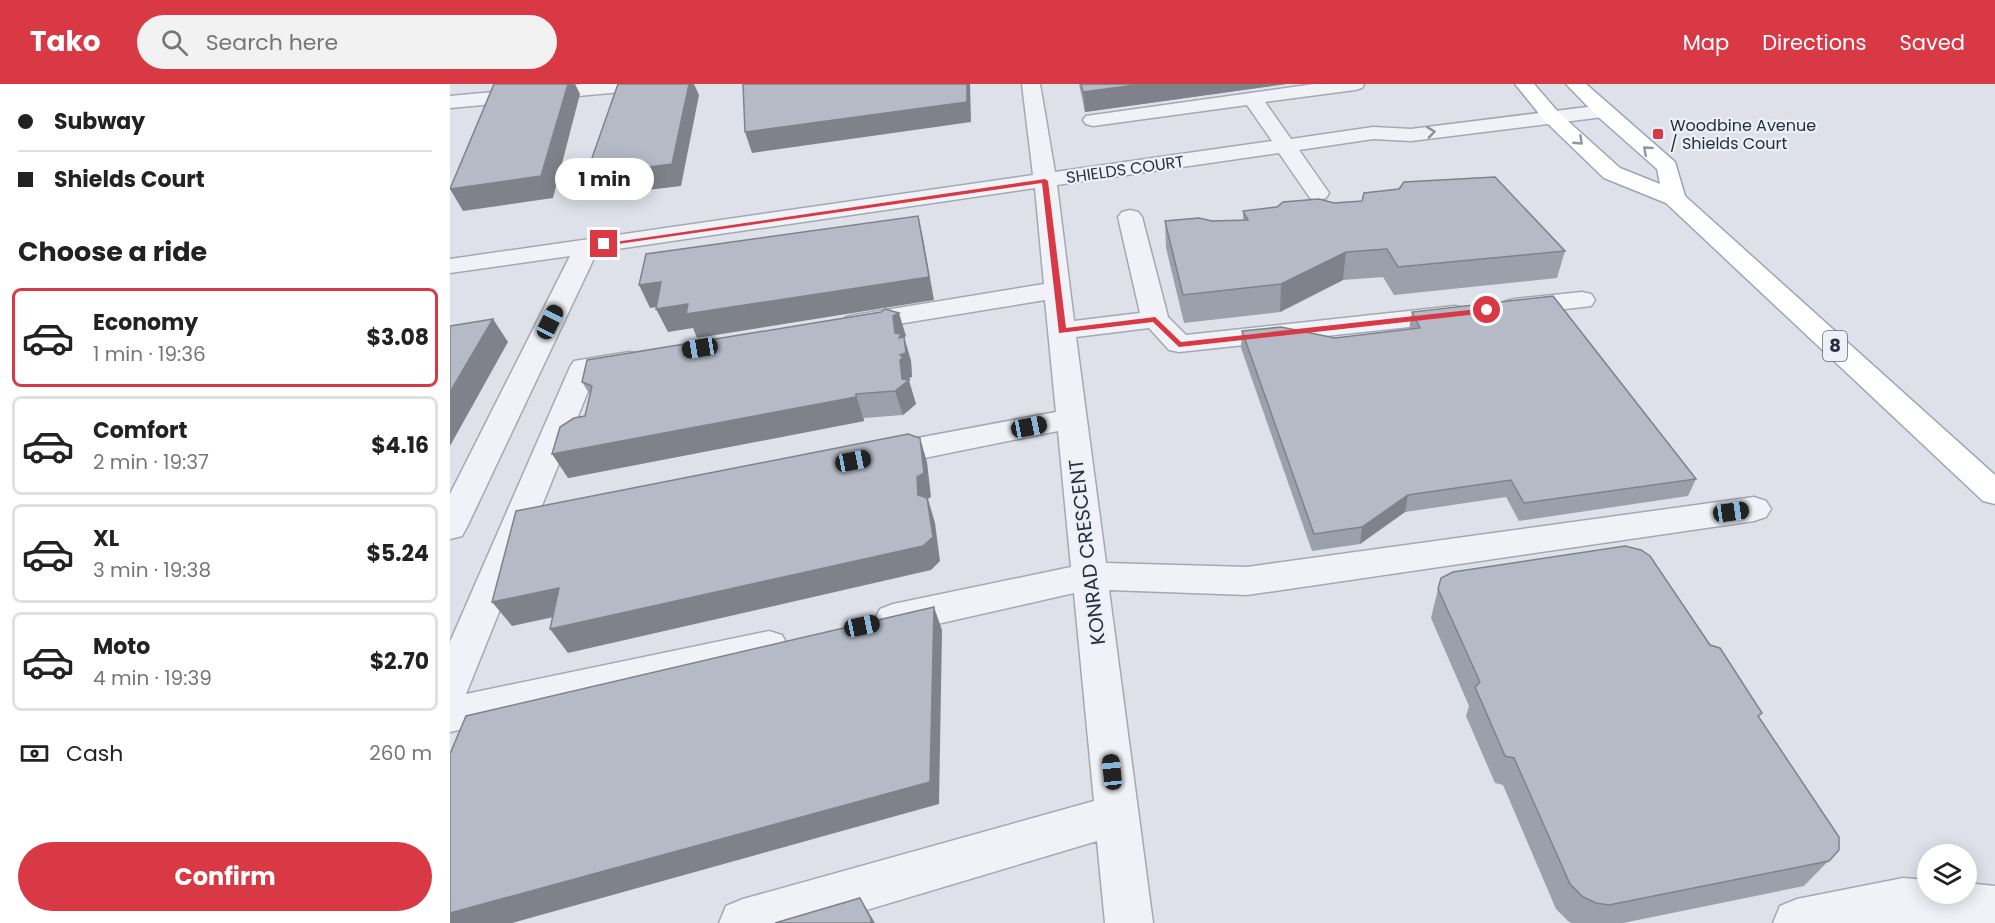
<!DOCTYPE html>
<meta charset="utf-8">
<style>
body{margin:0;font-family:Poppins,sans-serif;background:#f2f2f2;color:#222;height:100vh;display:flex;flex-direction:column;font-size:22px;white-space:nowrap}
*{box-sizing:border-box;margin:0}
p{font-size:20px;color:#767676}
.icon{flex:none;width:33px;height:33px;fill:none;stroke:currentColor;stroke-width:2;stroke-linecap:round;stroke-linejoin:round}
.map{position:relative;flex:1;overflow:hidden}
.sheet{display:flex;flex-direction:column;background:#fff;width:450px}
.sheet>*{flex:none}
.banner{display:grid;align-content:center;height:132px;padding:0 18px;background:#fff}
.fabs{position:absolute;left:1467px;top:760px;display:grid;gap:12px}
.fabs a{display:grid;place-items:center;width:60px;height:60px;border-radius:50%;background:#fff;box-shadow:0 3px 15px #0003;font-size:30px}
.end{position:absolute;width:27px;height:27px;margin:-14px;border:8px solid #d83945;background:#fff;box-shadow:0 0 0 3px #fff}
.from{border-radius:50%}
.bubble{position:absolute;height:42px;border-radius:21px;background:#fff;box-shadow:0 3px 15px #0003;font-size:20px;font-weight:700;line-height:42px;text-align:center}
.car{position:absolute;width:18px;height:36px;margin:-18px -9px;border-radius:8px;box-shadow:0 0 4px 2px #0007;background:linear-gradient(#222 24%,#8ab4d8 0 40%,#222 0 76%,#8ab4d8 0 86%,#222 0)}
.banner b{display:flex;align-items:center;gap:21px;height:57px;font-size:22px}
.banner b+b{border-top:2px solid #e0e0e0}
.banner i{width:15px;height:15px;background:#222}
ul{padding:0;list-style:none}
li{display:flex;align-items:center;gap:18px;height:99px;margin:0 12px 9px;padding:0 6px;border:3px solid #e0e0e0;border-radius:9px}
li div{flex:1}
li b{display:block;font-size:22px}
li em{font-style:normal;font-weight:700}
li.active{border-color:#d83945}
li>.icon{width:54px;height:54px;stroke-width:1.5}
h2{padding:0 18px;font-size:27px;line-height:72px}
.pay{display:flex;align-items:center;gap:15px;height:66px;padding:0 18px;font-size:22px}
.pay p{margin-inline-start:auto}
.button{display:flex;gap:12px;margin-top:auto;padding:12px 18px}
.button a{flex:1;height:69px;border-radius:36px;background:#d83945;color:#fff;font-size:24px;font-weight:700;line-height:69px;text-align:center}
header{display:flex;align-items:center;gap:36px;box-sizing:border-box;height:84px;padding:0 30px;background:#d83945;color:#fff}
header strong{font-size:28px}
nav{display:flex;gap:33px;margin-inline-start:auto;font-size:21px}
.search{width:420px;height:54px;background:#f2f2f2;display:flex;align-items:center;gap:15px;box-sizing:border-box;padding:0 21px;border-radius:33px;color:#767676;font-size:22px}
main{display:flex;flex:1;min-height:0}
.map>svg:first-child{display:block}
</style>
<header>
<strong>Tako</strong>
<div class="search"><svg class="icon" aria-label="search" viewBox="0 0 24 24"><circle cx="10" cy="10" r="6"/><path d="M15 15l6 6"/></svg>Search here</div>
<nav><a>Map</a><a>Directions</a><a>Saved</a></nav>
</header>
<main>
<section class="sheet">
<div class="banner">
<b><i class="from"></i>Subway</b>
<b><i></i>Shields Court</b>
</div>
<h2>Choose a ride</h2>
<ul>
<li class="active"><svg class="icon" aria-label="car" viewBox="0 0 24 24"><path d="M5 17H2v-5l4-1 3-4h7l3 4 3 1v5h-3M9 17h6M6 11h13"/><circle cx="7" cy="17" r="2"/><circle cx="17" cy="17" r="2"/></svg><div><b>Economy</b><p>1 min · 19:36</p></div><em>$3.08</em></li>
<li><svg class="icon" aria-label="car" viewBox="0 0 24 24"><path d="M5 17H2v-5l4-1 3-4h7l3 4 3 1v5h-3M9 17h6M6 11h13"/><circle cx="7" cy="17" r="2"/><circle cx="17" cy="17" r="2"/></svg><div><b>Comfort</b><p>2 min · 19:37</p></div><em>$4.16</em></li>
<li><svg class="icon" aria-label="car" viewBox="0 0 24 24"><path d="M5 17H2v-5l4-1 3-4h7l3 4 3 1v5h-3M9 17h6M6 11h13"/><circle cx="7" cy="17" r="2"/><circle cx="17" cy="17" r="2"/></svg><div><b>XL</b><p>3 min · 19:38</p></div><em>$5.24</em></li>
<li><svg class="icon" aria-label="car" viewBox="0 0 24 24"><path d="M5 17H2v-5l4-1 3-4h7l3 4 3 1v5h-3M9 17h6M6 11h13"/><circle cx="7" cy="17" r="2"/><circle cx="17" cy="17" r="2"/></svg><div><b>Moto</b><p>4 min · 19:39</p></div><em>$2.70</em></li>
</ul>
<div class="pay"><svg class="icon" aria-label="cash" viewBox="0 0 24 24"><path d="M3 7h18v10H3z"/><circle cx="12" cy="12" r="2"/></svg>Cash<p>260 m</p></div>
<div class="button"><a>Confirm</a></div>
</section>
<div class="map">
<svg width="1545" height="839" viewBox="0 0 1545 839">
<rect width="100%" height="100%" fill="#dee1e9"/>
<g fill="none" stroke-linecap="round" stroke-linejoin="round">
<g stroke="#a3a8b3" stroke-width="3">
<g id="minor">
<polygon points="132,0 202,0 200,4 193,6 0,24 0,12"/>
<polygon points="572,0 590,0 605,88 822,57 797,21 643,42 636,40 633,36 636,32 864,0 914,0 912,4 905,6 815,18 841,55 923,43 961,45 1153,21 1160,23 1163,27 1160,31 1153,33 961,57 923,55 849,66 879,109 876,114 868,116 860,114 829,69 607,101 624,237 690,229 668,133 672,128 680,126 688,128 692,133 718,233 736,251 1005,222 1014,224 1018,230 1014,236 1005,238 729,268 719,266 699,244 626,253 656,479 797,483 1304,413 1316,417 1321,425 1316,433 1304,437 797,511 659,506 703,839 655,839 647,757 373,839 269,839 276,822 293,815 644,717 624,509 443,550 430,545 425,535 430,525 443,520 621,483 608,347 430,383 419,379 414,372 419,365 430,361 606,328 595,216 405,247 396,245 392,239 396,233 405,231 594,200 585,104 147,168 17,443 12,452 0,455 0,410 120,172 0,189 0,175 583,91"/>
<polygon points="1132,208 1141,210 1145,216 1141,222 1065,231 1056,229 1052,223 1056,217 1065,215"/>
<polygon points="179,268 189,270 193,276 189,282 145,290 16,610 319,547 332,551 338,562 332,573 319,577 0,648 0,558 120,283 124,277"/>
<polygon points="1453,794 1478,796 1478,810 1516,810 1516,799 1545,802 1545,839 1323,839 1330,822 1347,815"/>
</g>
</g>
<g stroke="#9ca4b5" stroke-width="3">
<polygon id="major" points="1065,0 1084,0 1109,29 1170,84 1210,100 1207,85 1146,31 1116,0 1136,0 1225,78 1235,112 1545,391 1545,420 1533,417 1216,119 1154,94 1095,37"/>
</g>
<use href="#minor" fill="#f1f2f7" fill-rule="evenodd"/>
<use href="#major" fill="#fff" fill-rule="evenodd"/>
</g>
<g fill="#9ca0aa">
<polygon points="629,0 836,0 635,28"/>
<polygon points="793,127 1115,167 1107,194 944,211 933,193 893,196 830,228 734,239 716,164 715,137 762,137 793,136"/>
<polygon points="962,228 1246,395 1238,412 1069,437 1056,413 955,428 910,460 862,467 791,264 792,247 885,254 959,245"/>
<polygon points="456,252 454,253 461,277 462,293 459,294 460,296 459,297 466,320 453,331 414,334 414,337 118,394 140,311 132,298"/>
<polygon points="988,505 1260,561 1309,633 1389,766 1354,802 1173,839 1121,839 1118,837 1106,825 1053,701 1045,699 1016,632 1019,622 981,534"/>
</g>
<g fill="#7f828b">
<polygon points="118,0 125,0 130,10 103,114 13,127 0,105"/>
<polygon points="239,0 244,0 249,11 231,102 147,112 136,91"/>
<polygon points="517,0 520,0 521,38 302,69 295,48"/>
<polygon points="693,0 836,0 635,28 633,8"/>
<polygon points="468,132 473,154 484,216 247,254 243,244 218,248 206,225"/>
<polygon points="896,168 893,196 830,228 831,200"/>
<polygon points="211,198 222,221 200,224 189,201"/>
<polygon points="449,229 456,252 452,254 454,253 461,277 462,293 459,294 460,296 459,297 466,320 453,331 445,307 452,295 443,232"/>
<polygon points="43,235 58,258 0,362 0,308"/>
<polygon points="406,310 414,337 118,394 102,370"/>
<polygon points="470,354 477,378 481,413 478,415 485,439 490,477 481,486 118,569 100,545 468,411 467,393"/>
<polygon points="958,411 955,428 910,460 912,443"/>
<polygon points="109,504 127,528 62,542 42,518"/>
<polygon points="484,523 492,546 489,720 62,839 0,839 0,829"/>
<polygon points="410,814 425,839 421,839"/>
</g>
<g fill="#b5bac6" stroke="#7f828b" stroke-width="1.5">
<polygon points="44,0 118,0 91,92 0,105"/>
<polygon points="168,0 239,0 222,80 136,91"/>
<polygon points="293,0 517,0 517,18 295,48"/>
<polygon points="631,0 693,0 633,8"/>
<polygon points="1045,93 1115,167 948,183 937,165 896,168 831,200 733,211 715,137 749,134 762,137 798,136 793,127 827,123 833,118 869,115 884,119 912,117 914,109 949,105 954,98"/>
<polygon points="468,132 479,193 236,230 238,220 206,225 211,198 189,201 196,170"/>
<polygon points="1103,212 1246,395 1074,419 1061,396 958,411 912,443 864,450 792,247 831,243 885,254 970,244 962,228"/>
<polygon points="435,225 449,229 443,232 445,249 451,250 449,254 454,253 456,269 450,271 453,273 450,276 452,295 459,296 445,307 406,310 406,313 102,370 110,343 124,334 135,332 142,302 132,298 137,276 431,228"/>
<polygon points="43,235 0,308 0,242"/>
<polygon points="458,350 470,354 474,389 467,393 468,411 477,414 483,453 473,462 100,545 109,504 42,518 66,427"/>
<polygon points="1175,462 1191,466 1200,472 1260,561 1270,564 1312,629 1308,632 1389,753 1389,766 1379,777 1159,821 1146,819 1133,813 1120,800 1064,674 1055,672 1025,603 1030,598 988,505 991,494 1003,488"/>
<polygon points="484,523 480,698 0,829 0,670 16,632"/>
<polygon points="410,814 421,835 421,839 325,839"/>
</g>
<defs><path id="oneway-chevron" d="M-2-3.5L2.5 0L-2 3.5" fill="none" stroke-width="1.6" stroke-linecap="round" stroke-linejoin="round" transform="scale(1.5)"/></defs>
<use stroke="#8c909c" href="#oneway-chevron" transform="translate(981 48) rotate(-8)"/>
<g stroke="#9296a0">
<use href="#oneway-chevron" transform="translate(1129 57) rotate(43)"/>
<use href="#oneway-chevron" transform="translate(1197 66) rotate(-139)"/>
</g>
<polygon fill="#d83945" points="595,95 598,97 616,244 705,233 731,258 1037,224 1041,226 1037,229 729,263 703,238 609,249 592,99 154,162 151,160"/>
<rect fill="#d83945" stroke="#edf0f6" stroke-width="2" x="1202" y="44" width="12" height="12" rx="3"/>
<g text-anchor="middle" stroke-width="4.5" stroke-linejoin="round" paint-order="stroke">
<g font-size="16" fill="#262e41" stroke="#edf0f6" text-anchor="start">
<text x="1220" y="47">Woodbine Avenue<tspan x="1220" dy="18">/ Shields Court</tspan></text>
</g>
<g font-size="16" fill="#262e41" stroke="#edf0f6">
<text transform="translate(675 85) rotate(-8)" y="6">SHIELDS COURT</text>
</g>
<rect fill="#edf0f6" stroke="#626877" stroke-width="1.5" x="1373" y="247" width="24" height="30" rx="4.5"/>
<g font-size="18" font-weight="bold" fill="#262e41">
<text x="1385" y="268">8</text>
</g>
<g font-size="20" fill="#262e41" stroke="#edf0f6">
<text transform="translate(637 468) rotate(-97)" y="7">KONRAD CRESCENT</text>
</g>
</g>
</svg>
<div class="fabs">
<a><svg class="icon" aria-label="layers" viewBox="0 0 24 24"><path d="M12 4l9 5-9 5-9-5zM3 14l9 5 9-5"/></svg></a>
</div>
<i class="end from" style="left:1037px;top:226px"></i>
<i class="end" style="left:154px;top:160px"></i>
<div class="bubble" style="left:105px;top:74px;width:99px">1 min</div>
<i class="car" style="left:100px;top:238px;rotate:26deg"></i>
<i class="car" style="left:250px;top:264px;rotate:261deg"></i>
<i class="car" style="left:579px;top:343px;rotate:79deg"></i>
<i class="car" style="left:403px;top:377px;rotate:79deg"></i>
<i class="car" style="left:1281px;top:428px;rotate:82deg"></i>
<i class="car" style="left:412px;top:542px;rotate:78deg"></i>
<i class="car" style="left:662px;top:688px;rotate:354deg"></i>
</div>
</main>
